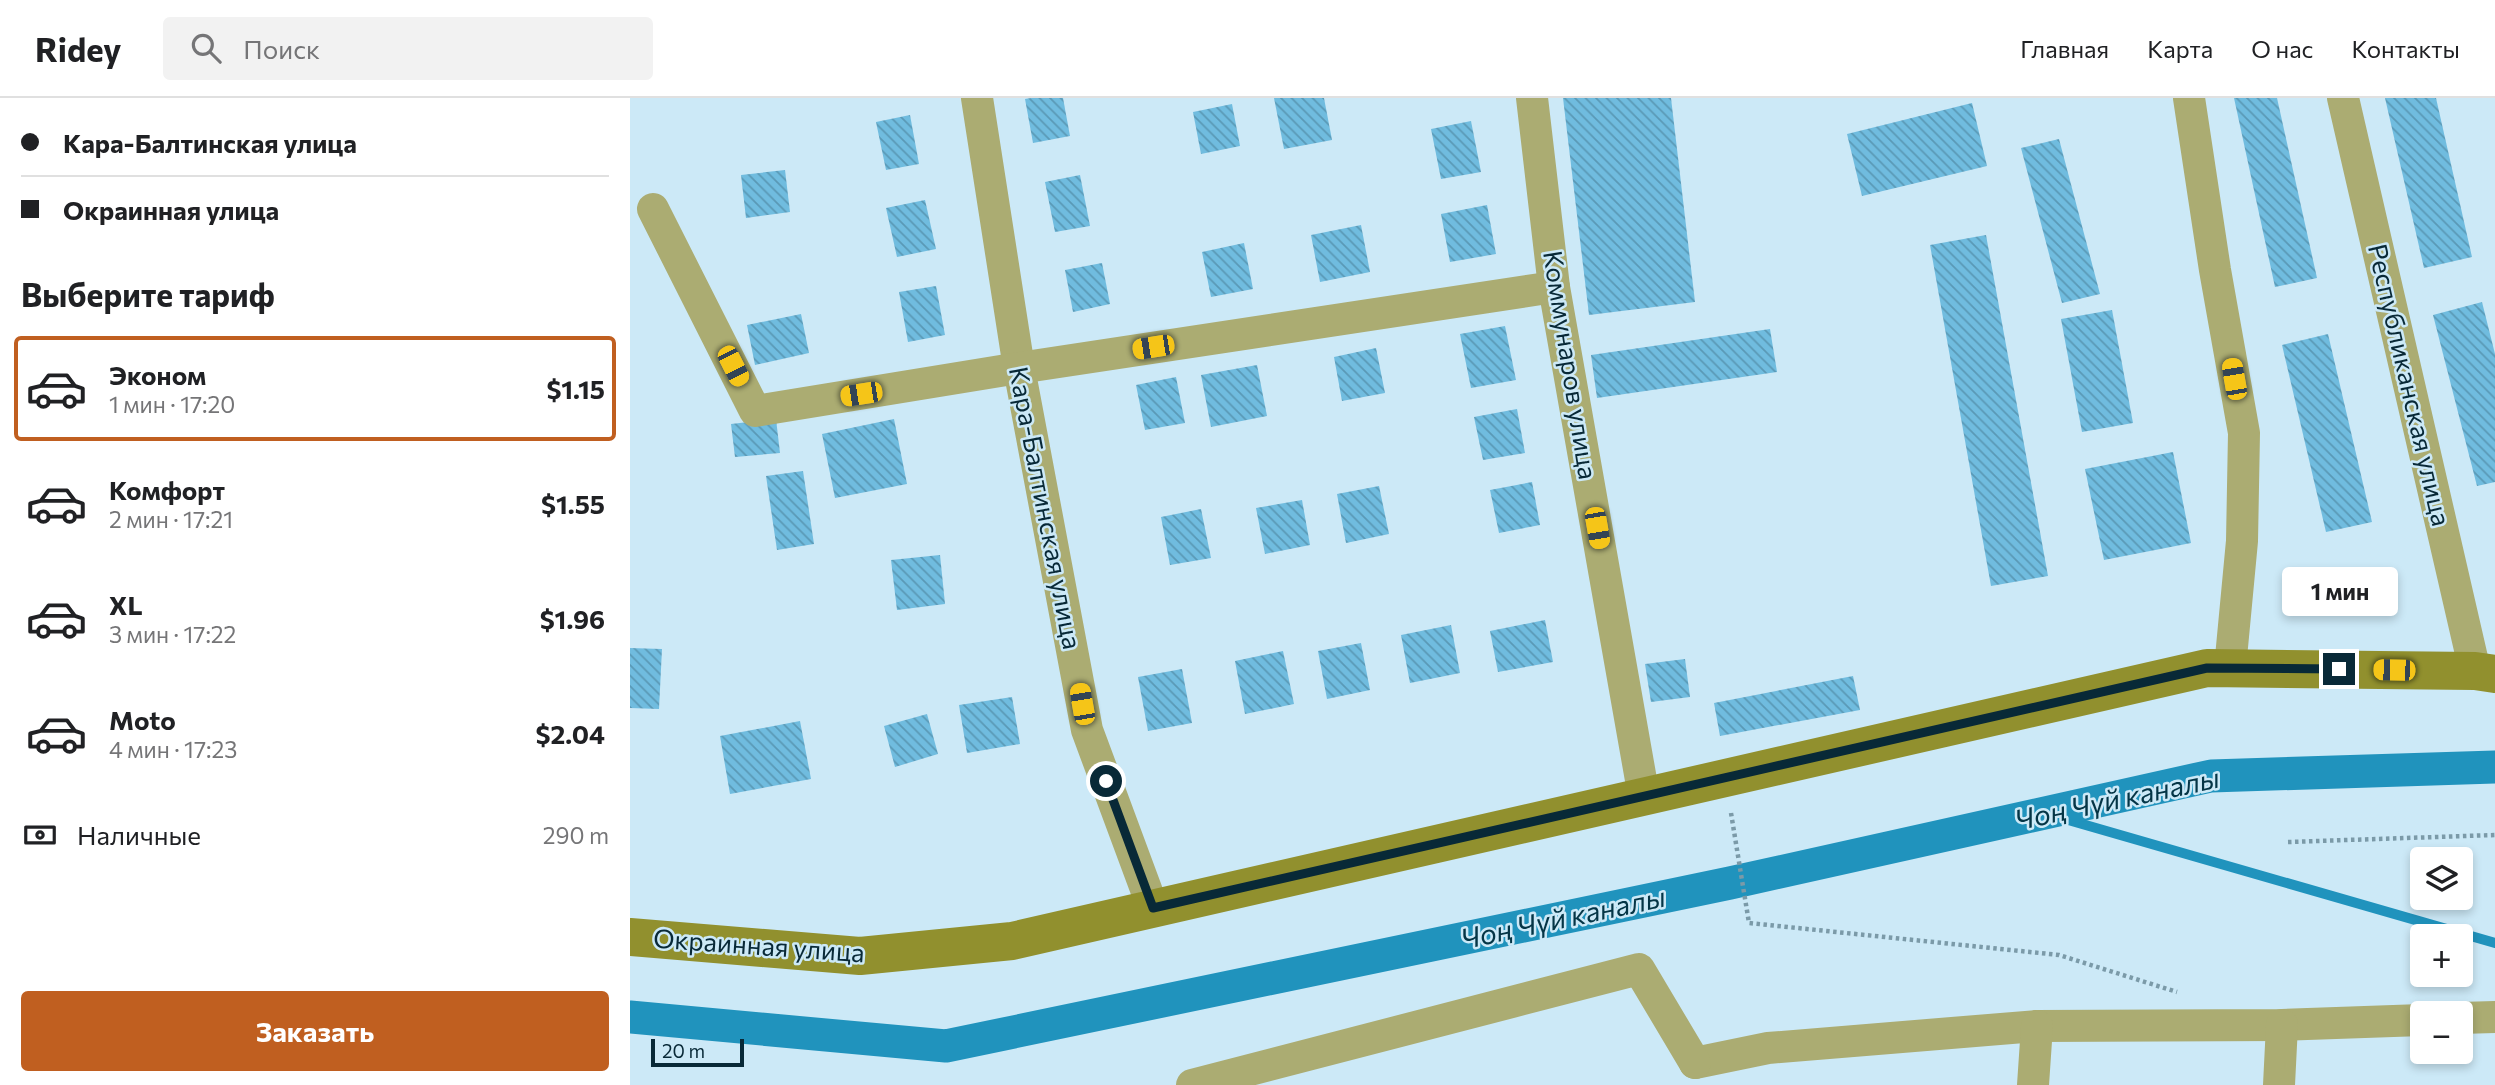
<!DOCTYPE html>
<html lang="ru">
<meta charset="utf-8">
<style>
body{margin:0;font-family:Commissioner,sans-serif;background:#f2f2f2;color:#202124;height:100vh;display:flex;flex-direction:column;font-size:26px;white-space:nowrap}
*{box-sizing:border-box;margin:0}
p{font-size:23px;color:#757577}
.icon{flex:none;width:38px;height:38px;fill:none;stroke:currentColor;stroke-width:2;stroke-linecap:round;stroke-linejoin:round}
.map{position:relative;flex:1;overflow:hidden}
.drawer{display:flex;flex-direction:column;background:#fff;width:630px}
.drawer>*{flex:none}
.banner{display:grid;align-content:center;height:154px;padding:0 21px;background:#fff}
.tools{position:absolute;left:1780px;top:749px;display:grid;gap:14px}
.tools a{display:grid;place-items:center;width:63px;height:63px;border-radius:7px;background:#fff;box-shadow:0 4px 10px #0003;font-size:35px}
.scale{position:absolute;left:21px;bottom:18px;width:93px;box-sizing:border-box;padding-left:7px;border:4px solid #082937;border-top:0;font-size:19px;line-height:24px;white-space:nowrap;color:#082937;-webkit-text-stroke:5px #cce9f7;paint-order:stroke}
.end{position:absolute;width:32px;height:32px;margin:-16px;border:9px solid #082937;background:#fff;box-shadow:0 0 0 4px #fff}
.from{border-radius:50%}
.bubble{position:absolute;height:49px;border-radius:7px;background:#fff;box-shadow:0 4px 10px #0003;font-size:23px;font-weight:700;line-height:49px;text-align:center}
.car{position:absolute;width:21px;height:42px;margin:-21px -10px;border-radius:9px;box-shadow:0 0 5px 2px #0007;background:linear-gradient(#f5c518 24%,#345 0 40%,#f5c518 0 76%,#345 0 86%,#f5c518 0)}
.banner b{display:flex;align-items:center;gap:24px;height:66px;font-size:26px}
.banner b+b{border-top:2px solid #e0e0e0}
.banner i{width:18px;height:18px;background:#202124}
ul{padding:0;list-style:none}
li{display:flex;align-items:center;gap:21px;height:105px;margin:0 14px 10px;padding:0 7px;border:4px solid transparent;border-radius:7px}
li div{flex:1}
li b{display:block;font-size:26px}
li em{font-style:normal;font-weight:700}
li.current{border-color:#c05f20}
li>.icon{width:63px;height:63px;stroke-width:1.5}
h2{padding:0 21px;font-size:32px;line-height:84px}
.pay{display:flex;align-items:center;gap:18px;height:77px;padding:0 21px;font-size:26px}
.pay p{margin-inline-start:auto}
.action{display:flex;gap:14px;margin-top:auto;padding:14px 21px}
.action a{flex:1;height:80px;border-radius:7px;background:#c05f20;color:#fff;font-size:28px;font-weight:700;line-height:80px;text-align:center}
header{display:flex;align-items:center;gap:42px;box-sizing:border-box;height:98px;padding:0 35px;background:#fff;border-bottom:2px solid #e0e0e0}
header strong{font-size:33px}
nav{display:flex;gap:38px;margin-inline-start:auto;font-size:24px}
.search{width:490px;height:63px;background:#f2f2f2;display:flex;align-items:center;gap:18px;box-sizing:border-box;padding:0 24px;border-radius:7px;color:#757577;font-size:26px}
main{display:flex;flex:1;min-height:0}
.map>svg:first-child{display:block}
</style>
<header>
<strong>Ridey</strong>
<div class="search"><svg class="icon" aria-label="search" viewBox="0 0 24 24"><circle cx="10" cy="10" r="6"/><path d="M15 15l6 6"/></svg>Поиск</div>
<nav><a>Главная</a><a>Карта</a><a>О нас</a><a>Контакты</a></nav>
</header>
<main>
<section class="drawer">
<div class="banner">
<b><i class="from"></i>Кара-Балтинская улица</b>
<b><i></i>Окраинная улица</b>
</div>
<h2>Выберите тариф</h2>
<ul>
<li class="current"><svg class="icon" aria-label="car" viewBox="0 0 24 24"><path d="M5 17H2v-5l4-1 3-4h7l3 4 3 1v5h-3M9 17h6M6 11h13"/><circle cx="7" cy="17" r="2"/><circle cx="17" cy="17" r="2"/></svg><div><b>Эконом</b><p>1 мин · 17:20</p></div><em>$1.15</em></li>
<li><svg class="icon" aria-label="car" viewBox="0 0 24 24"><path d="M5 17H2v-5l4-1 3-4h7l3 4 3 1v5h-3M9 17h6M6 11h13"/><circle cx="7" cy="17" r="2"/><circle cx="17" cy="17" r="2"/></svg><div><b>Комфорт</b><p>2 мин · 17:21</p></div><em>$1.55</em></li>
<li><svg class="icon" aria-label="car" viewBox="0 0 24 24"><path d="M5 17H2v-5l4-1 3-4h7l3 4 3 1v5h-3M9 17h6M6 11h13"/><circle cx="7" cy="17" r="2"/><circle cx="17" cy="17" r="2"/></svg><div><b>XL</b><p>3 мин · 17:22</p></div><em>$1.96</em></li>
<li><svg class="icon" aria-label="car" viewBox="0 0 24 24"><path d="M5 17H2v-5l4-1 3-4h7l3 4 3 1v5h-3M9 17h6M6 11h13"/><circle cx="7" cy="17" r="2"/><circle cx="17" cy="17" r="2"/></svg><div><b>Moto</b><p>4 мин · 17:23</p></div><em>$2.04</em></li>
</ul>
<div class="pay"><svg class="icon" aria-label="cash" viewBox="0 0 24 24"><path d="M3 7h18v10H3z"/><circle cx="12" cy="12" r="2"/></svg>Наличные<p>290 m</p></div>
<div class="action"><a>Заказать</a></div>
</section>
<div class="map">
<svg width="1865" height="987" viewBox="0 0 1865 987">
<defs>
<pattern id="building-back-hatch" width="6" height="6" patternUnits="userSpaceOnUse" patternTransform="scale(1.75)"><rect width="6" height="6" fill="#70bcdf"/><path d="M-1 5l2 2M0 0l6 6M5-1l2 2" fill="none" stroke="#5a99b6"/></pattern>
</defs>
<rect width="100%" height="100%" fill="#cce9f7"/>
<g fill="none" stroke-linecap="round" stroke-linejoin="round">
<polyline stroke="#2093bd" stroke-width="10" points="1414,715 1865,845"/>
<polyline stroke="#2093bd" stroke-width="33" points="0,919 316,948 1100,785 1581,678 1865,669"/>
</g>
<g fill="url(#building-back-hatch)">
<polygon points="401,0 433,0 440,38 403,45 395,1"/>
<polygon points="644,0 694,0 702,42 654,51"/>
<polygon points="933,0 1041,0 1065,204 959,217"/>
<polygon points="1604,0 1647,0 1687,180 1645,189"/>
<polygon points="1755,0 1806,0 1842,159 1794,170"/>
<polygon points="1342,5 1357,68 1232,98 1217,36"/>
<polygon points="602,6 610,48 571,56 563,14"/>
<polygon points="280,17 289,66 256,72 246,24"/>
<polygon points="841,23 851,74 811,81 801,31"/>
<polygon points="1429,41 1470,196 1432,205 1391,50"/>
<polygon points="155,72 160,114 116,120 111,77"/>
<polygon points="450,77 460,128 425,134 415,84"/>
<polygon points="295,102 306,151 267,159 256,110"/>
<polygon points="857,107 866,156 820,164 811,116"/>
<polygon points="731,127 740,174 690,184 681,137"/>
<polygon points="1356,137 1418,478 1361,488 1300,147"/>
<polygon points="614,145 623,191 581,199 572,154"/>
<polygon points="472,165 480,206 443,214 435,172"/>
<polygon points="306,188 315,237 278,244 269,194"/>
<polygon points="1852,204 1865,256 1865,384 1847,388 1803,217"/>
<polygon points="1482,212 1503,325 1452,334 1431,221"/>
<polygon points="171,216 179,255 125,267 117,227"/>
<polygon points="875,228 886,282 841,290 830,236"/>
<polygon points="1140,231 1147,274 967,300 961,257"/>
<polygon points="1698,236 1742,424 1696,434 1652,247"/>
<polygon points="746,250 755,295 712,303 704,259"/>
<polygon points="627,267 637,318 581,329 571,277"/>
<polygon points="546,279 555,325 515,332 506,287"/>
<polygon points="887,311 895,355 853,362 844,319"/>
<polygon points="146,321 150,355 105,359 101,326"/>
<polygon points="264,321 277,386 205,400 192,336"/>
<polygon points="1543,354 1561,445 1474,462 1455,371"/>
<polygon points="173,373 184,446 147,452 136,378"/>
<polygon points="902,384 910,427 869,435 860,392"/>
<polygon points="749,388 759,436 716,445 707,396"/>
<polygon points="672,402 680,447 635,456 626,410"/>
<polygon points="571,411 581,460 540,467 531,419"/>
<polygon points="310,457 315,506 267,512 261,462"/>
<polygon points="915,522 923,564 868,574 860,533"/>
<polygon points="821,527 830,575 780,585 771,537"/>
<polygon points="731,545 740,592 697,601 688,553"/>
<polygon points="0,550 32,551 29,611 0,610"/>
<polygon points="653,553 664,606 615,616 605,563"/>
<polygon points="1055,561 1060,599 1021,604 1015,566"/>
<polygon points="552,571 562,625 518,633 508,579"/>
<polygon points="1223,578 1230,612 1090,638 1084,605"/>
<polygon points="382,599 390,646 337,655 329,607"/>
<polygon points="297,616 308,656 265,669 254,628"/>
<polygon points="170,623 181,681 100,696 90,638"/>
</g>
<g fill="none" stroke-linecap="round" stroke-linejoin="round">
<g stroke="#7b9aa8" stroke-width="4.5" stroke-dasharray="3.5 3.5" stroke-linecap="butt">
<polyline points="1101,715 1119,825 1429,857 1547,894"/>
<polyline points="1658,744 1865,737"/>
</g>
<g stroke="#abac72" stroke-width="32">
<polyline points="347,0 389,270 457,632 523,810"/>
<polyline points="902,0 924,189 1014,699"/>
<polyline points="1559,0 1585,172 1614,335 1612,443 1600,570"/>
<polyline points="1713,0 1845,573"/>
<polyline points="23,111 125,313 389,270 924,189"/>
<polyline points="1830,920 1865,919"/>
<polyline points="1065,965 1138,950 1407,928 1652,927 1792,922"/>
<polyline points="562,987 1009,871 1065,965"/>
<polyline points="1403,987 1407,928"/>
<polyline points="1649,987 1652,927"/>
</g>
<polyline stroke="#91902e" stroke-width="38" points="0,839 230,858 382,843 1577,570 1845,573 1865,576"/>
</g>
<g fill="none" stroke-linecap="round" stroke-linejoin="round">
<polyline stroke="#082937" stroke-width="9" points="476,683 523,810 1577,570 1709,571"/>
</g>
<g text-anchor="middle" stroke-width="5" stroke-linejoin="round" paint-order="stroke">
<g font-size="26" fill="#082937" stroke="#cce9f7">
<text transform="translate(940 267) rotate(81)" y="9">Коммунаров улица</text>
<text transform="translate(1779 287) rotate(77)" y="9">Республиканская улица</text>
<text transform="translate(415 410) rotate(79)" y="9">Кара-Балтинская улица</text>
<text transform="translate(129 848) rotate(4)" y="9">Окраинная улица</text>
</g>
<g font-size="28" font-style="italic" fill="#043546" stroke="#cce9f7">
<text transform="translate(1487 701) rotate(-12)" y="10">Чоң Чүй каналы</text>
<text transform="translate(933 820) rotate(-12)" y="10">Чоң Чүй каналы</text>
</g>
</g>
</svg>
<div class="tools">
<a><svg class="icon" aria-label="layers" viewBox="0 0 24 24"><path d="M12 4l9 5-9 5-9-5zM3 14l9 5 9-5"/></svg></a>
<a>+</a>
<a>−</a>
</div>
<div class="scale">20 m</div>
<i class="end from" style="left:476px;top:683px"></i>
<i class="end" style="left:1709px;top:571px"></i>
<div class="bubble" style="left:1652px;top:469px;width:116px">1 мин</div>
<i class="car" style="left:523px;top:249px;rotate:261deg"></i>
<i class="car" style="left:103px;top:268px;rotate:153deg"></i>
<i class="car" style="left:1604px;top:281px;rotate:350deg"></i>
<i class="car" style="left:231px;top:296px;rotate:261deg"></i>
<i class="car" style="left:967px;top:430px;rotate:170deg"></i>
<i class="car" style="left:1764px;top:572px;rotate:271deg"></i>
<i class="car" style="left:452px;top:606px;rotate:350deg"></i>
</div>
</main>
